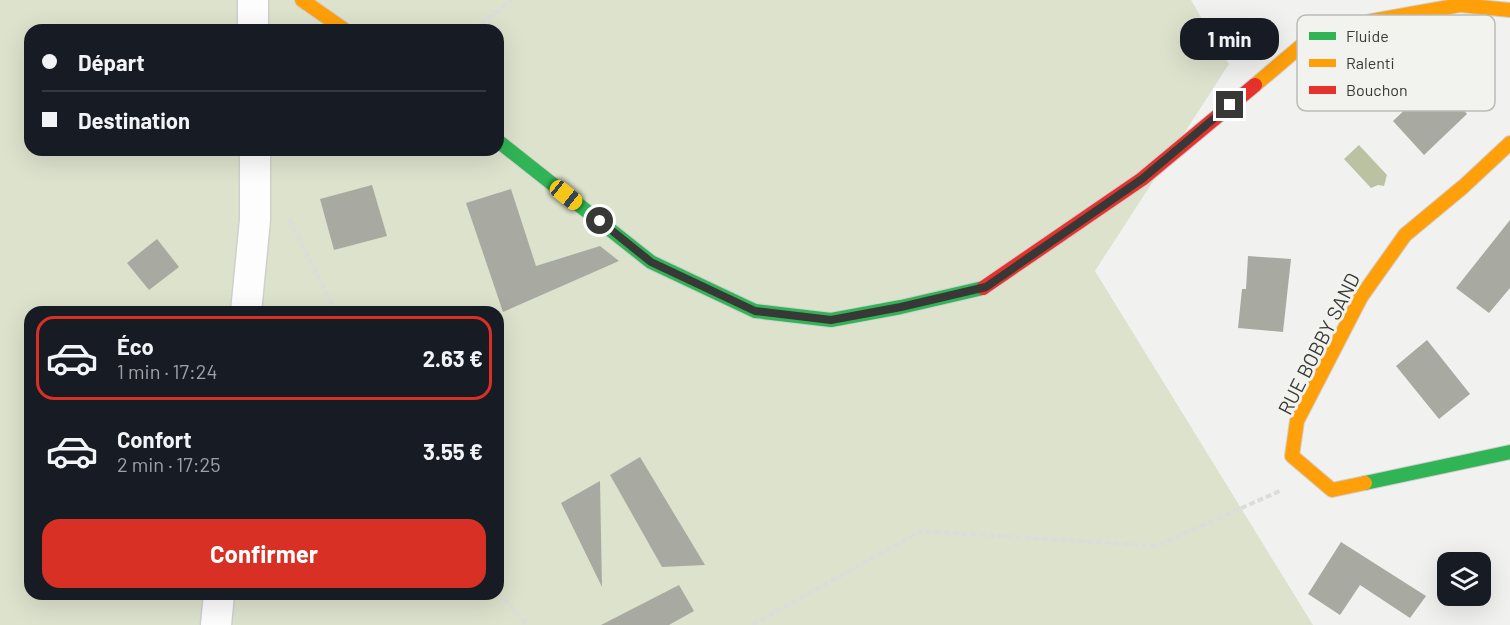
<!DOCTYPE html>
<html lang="fr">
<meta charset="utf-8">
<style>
body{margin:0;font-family:Barlow,sans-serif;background:#242831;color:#f1f3f6;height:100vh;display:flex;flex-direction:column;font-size:22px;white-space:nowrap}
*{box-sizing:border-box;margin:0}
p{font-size:20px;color:#9ea1a6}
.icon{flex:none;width:33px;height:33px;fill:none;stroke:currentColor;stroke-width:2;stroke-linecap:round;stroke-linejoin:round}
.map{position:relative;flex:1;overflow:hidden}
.details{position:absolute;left:24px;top:306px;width:480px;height:294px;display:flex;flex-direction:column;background:#171b24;border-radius:18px;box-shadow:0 6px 24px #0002}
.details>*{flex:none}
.banner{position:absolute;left:24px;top:24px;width:480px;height:132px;border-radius:18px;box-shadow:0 6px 24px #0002;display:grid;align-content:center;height:132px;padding:0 18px;background:#171b24}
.buttons{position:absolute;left:1437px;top:552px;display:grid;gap:12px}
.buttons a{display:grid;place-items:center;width:54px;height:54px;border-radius:12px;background:#171b24;box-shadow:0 6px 24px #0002;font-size:30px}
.end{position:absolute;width:27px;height:27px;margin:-14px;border:8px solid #383836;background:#fff;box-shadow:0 0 0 3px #fff}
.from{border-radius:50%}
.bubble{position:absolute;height:42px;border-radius:18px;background:#171b24;box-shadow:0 6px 24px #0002;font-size:20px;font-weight:700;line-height:42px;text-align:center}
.car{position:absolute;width:18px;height:36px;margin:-18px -9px;border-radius:8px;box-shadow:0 0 4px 2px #0007;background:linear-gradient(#f5c518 24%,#345 0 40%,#f5c518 0 76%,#345 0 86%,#f5c518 0)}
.banner b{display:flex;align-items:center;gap:21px;height:57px;font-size:22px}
.banner b+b{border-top:2px solid #363941}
.banner i{width:15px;height:15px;background:#f1f3f6}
ul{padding:10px 0 0;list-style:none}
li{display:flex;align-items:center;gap:18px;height:84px;margin:0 12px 9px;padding:0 6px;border:3px solid transparent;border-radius:18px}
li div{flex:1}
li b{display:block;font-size:22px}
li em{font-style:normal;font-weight:700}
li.current{border-color:#d93025}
li>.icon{width:54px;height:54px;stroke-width:1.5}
.action{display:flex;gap:12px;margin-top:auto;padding:12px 18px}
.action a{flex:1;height:69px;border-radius:18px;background:#d93025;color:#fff;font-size:24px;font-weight:700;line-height:69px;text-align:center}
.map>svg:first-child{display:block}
</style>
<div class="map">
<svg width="1510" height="625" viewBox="0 0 1510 625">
<rect width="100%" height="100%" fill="#f1f2ef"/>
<path fill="#dde2cd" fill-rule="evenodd" d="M 0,0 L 1191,0 L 1229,64 L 1095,271 L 1313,625 L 0,625 ZM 30,30 L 498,30 L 498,150 L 30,150 ZM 30,312 L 498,312 L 498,594 L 30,594 Z"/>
<polygon fill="#bbc2a2" points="1359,145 1387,175 1384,186 1378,185 1371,188 1344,159"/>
<g fill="#a8aaa1">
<polygon points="1458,69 1479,93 1462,108 1467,114 1424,155 1393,121 1435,81 1440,86"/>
<polygon points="372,185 387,236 334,250 320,199"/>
<polygon points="511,189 536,266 600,246 619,261 503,312 466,203"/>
<polygon points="1510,220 1510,288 1489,313 1456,288"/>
<polygon points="157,239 179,267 149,290 127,263"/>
<polygon points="1248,256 1291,259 1283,332 1238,328 1242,289 1246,289"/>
<polygon points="1427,340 1470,394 1439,419 1396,366"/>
<polygon points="640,457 705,565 662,567 610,475"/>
<polygon points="600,481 602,587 561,503"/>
<polygon points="1341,542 1426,596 1410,618 1360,585 1340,615 1308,594"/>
<polygon points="679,585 694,611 669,625 601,625"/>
</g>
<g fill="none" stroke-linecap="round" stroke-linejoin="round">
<g stroke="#cfcfcd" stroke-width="33">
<g id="street">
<polyline points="253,0 253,30"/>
<polyline points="246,312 255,220 255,150"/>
<polyline points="216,625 219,594"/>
</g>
</g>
<g stroke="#cfcfcd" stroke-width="16">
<g id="fast">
<polyline points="498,141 651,262 755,311 831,320 901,307 983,288"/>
<polyline points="1365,483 1510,452"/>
</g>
</g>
<g stroke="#cfcfcd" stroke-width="16">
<g id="slow">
<polyline points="302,0 345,30"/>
<polyline points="1255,85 1301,46 1371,21 1460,5 1510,10"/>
<polyline points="1365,483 1332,490 1292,456 1297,421 1361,297 1405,235 1464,186 1510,143"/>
</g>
</g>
<g stroke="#cfcfcd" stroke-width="16">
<polyline id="jam" points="983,288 1142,179 1255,85"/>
</g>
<g stroke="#dcdcdb" stroke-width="4" stroke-dasharray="6 3" stroke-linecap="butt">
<polyline points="474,30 512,0"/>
<polyline points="289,219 336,312"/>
<polyline points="498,592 527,625"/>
<polyline points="752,625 921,531 1156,546 1282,490"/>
</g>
<use href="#street" stroke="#fdfdfd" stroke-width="30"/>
<use href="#fast" stroke="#30b455" stroke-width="14"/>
<use href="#slow" stroke="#ff9f0a" stroke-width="14"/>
<use href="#jam" stroke="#e5322d" stroke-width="14"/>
</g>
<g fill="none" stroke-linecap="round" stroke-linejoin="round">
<polyline stroke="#383836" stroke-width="8" points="600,221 651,262 755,311 831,320 901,307 986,287 1142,179 1230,105"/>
</g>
<g text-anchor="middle" stroke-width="6" stroke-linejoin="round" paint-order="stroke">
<g font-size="20" fill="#383836" stroke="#f2f3ee">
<text transform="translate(1319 344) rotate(-63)" y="7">RUE BOBBY SAND</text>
</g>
</g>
<rect x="1297" y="15" width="198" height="96" rx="9" fill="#f2f3ee" stroke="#babbb7" stroke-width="1.5"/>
<rect x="1309" y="32" width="27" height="8" fill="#30b455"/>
<rect x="1309" y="59" width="27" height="8" fill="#ff9f0a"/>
<rect x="1309" y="86" width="27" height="8" fill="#e5322d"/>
<g font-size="16" fill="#383836">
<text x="1346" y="42">Fluide</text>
<text x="1346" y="69">Ralenti</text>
<text x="1346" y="96">Bouchon</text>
</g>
</svg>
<div class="buttons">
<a><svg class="icon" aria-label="layers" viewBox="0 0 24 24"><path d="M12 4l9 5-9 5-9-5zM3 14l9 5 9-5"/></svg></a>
</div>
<i class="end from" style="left:600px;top:221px"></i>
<i class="end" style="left:1230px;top:105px"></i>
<div class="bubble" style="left:1180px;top:18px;width:99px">1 min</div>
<i class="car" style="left:566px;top:195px;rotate:129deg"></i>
<div class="banner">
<b><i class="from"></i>Départ</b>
<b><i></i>Destination</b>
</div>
<section class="details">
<ul>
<li class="current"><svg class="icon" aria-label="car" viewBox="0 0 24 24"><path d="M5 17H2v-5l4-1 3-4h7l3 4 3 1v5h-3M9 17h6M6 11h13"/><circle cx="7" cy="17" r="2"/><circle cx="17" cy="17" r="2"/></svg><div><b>Éco</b><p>1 min · 17:24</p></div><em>2.63 €</em></li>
<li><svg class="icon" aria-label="car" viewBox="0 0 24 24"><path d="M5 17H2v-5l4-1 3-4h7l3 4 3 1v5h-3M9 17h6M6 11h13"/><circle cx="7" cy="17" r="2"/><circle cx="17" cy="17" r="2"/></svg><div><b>Confort</b><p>2 min · 17:25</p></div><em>3.55 €</em></li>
</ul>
<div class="action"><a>Confirmer</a></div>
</section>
</div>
